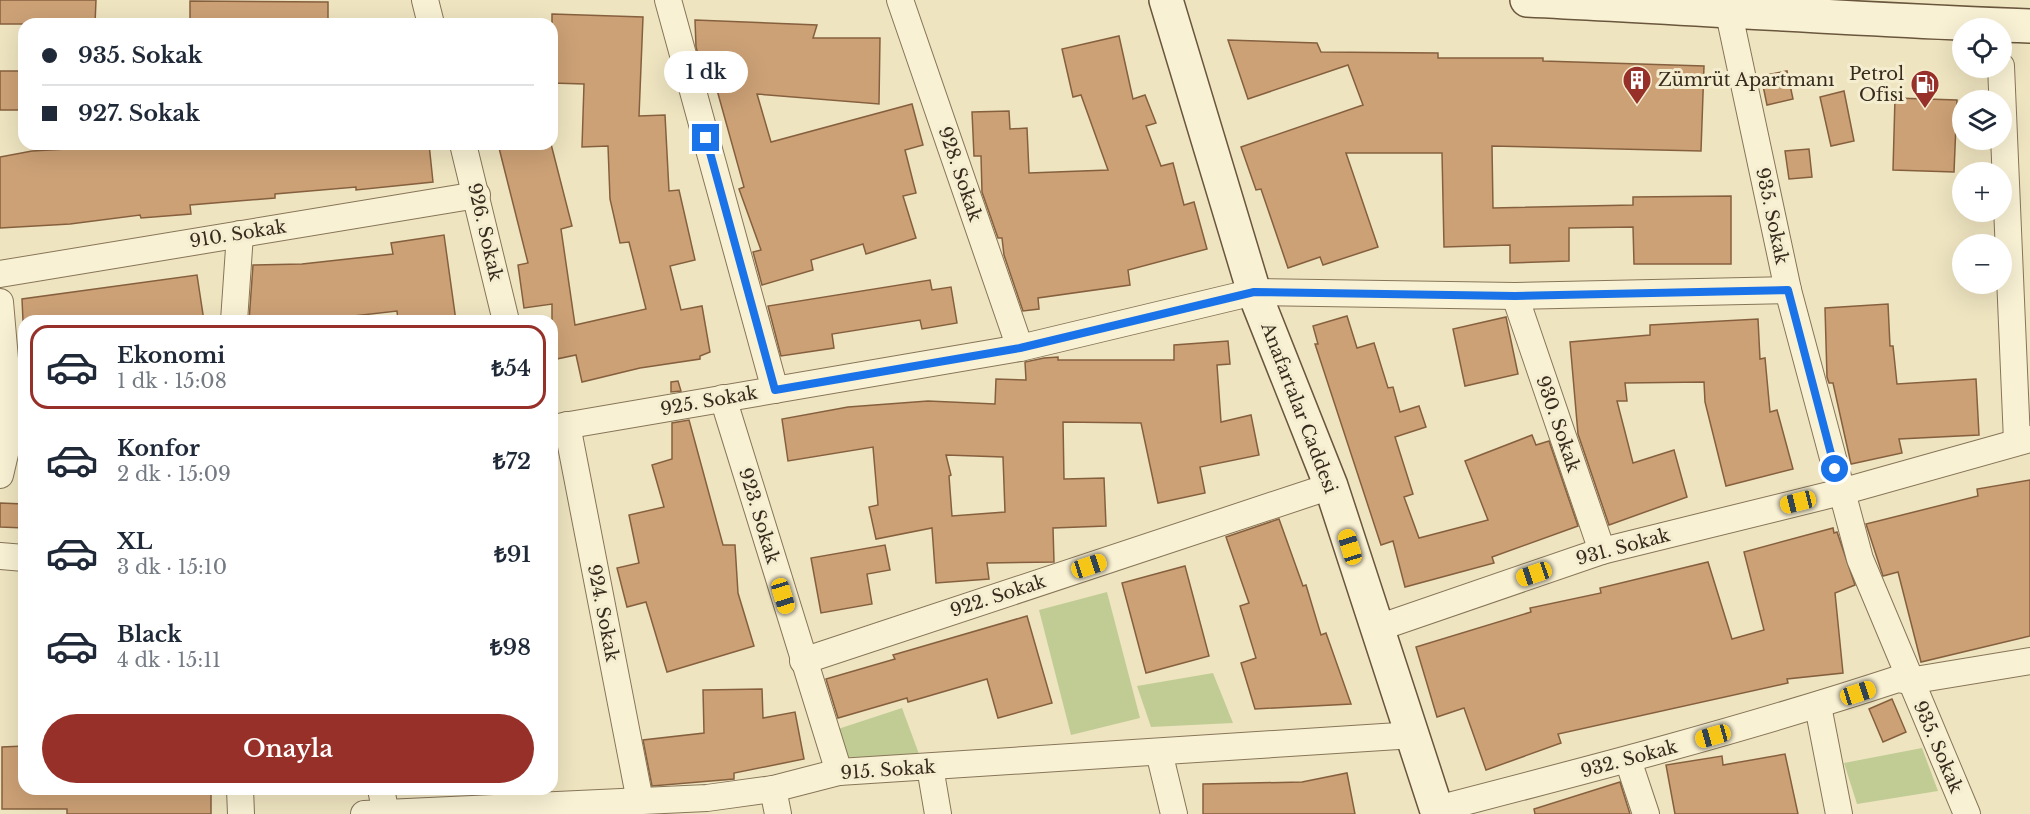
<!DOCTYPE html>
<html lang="tr">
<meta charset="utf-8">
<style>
body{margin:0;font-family:"Libre Baskerville",serif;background:#f2f2f3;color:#1f2937;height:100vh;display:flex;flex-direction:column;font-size:22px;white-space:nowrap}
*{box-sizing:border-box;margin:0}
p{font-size:20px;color:#747a83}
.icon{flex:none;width:33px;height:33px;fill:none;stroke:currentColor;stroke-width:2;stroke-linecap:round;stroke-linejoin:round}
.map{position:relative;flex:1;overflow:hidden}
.drawer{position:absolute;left:18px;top:315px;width:540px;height:480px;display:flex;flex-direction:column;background:#fff;border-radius:18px;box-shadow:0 6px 24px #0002}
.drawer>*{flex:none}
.guide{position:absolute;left:18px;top:18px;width:540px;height:132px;border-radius:18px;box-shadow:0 6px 24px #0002;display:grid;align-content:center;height:132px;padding:0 24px;background:#fff}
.controls{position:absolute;left:1952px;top:18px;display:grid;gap:12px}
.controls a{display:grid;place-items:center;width:60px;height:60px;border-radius:50%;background:#fff;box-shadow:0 6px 24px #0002;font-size:30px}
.end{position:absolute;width:27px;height:27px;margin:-14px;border:8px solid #1a73e8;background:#fff;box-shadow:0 0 0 3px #fff}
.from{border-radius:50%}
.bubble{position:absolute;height:42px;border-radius:21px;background:#fff;box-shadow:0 6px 24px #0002;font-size:20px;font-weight:600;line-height:42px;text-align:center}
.car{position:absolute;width:18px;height:36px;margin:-18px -9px;border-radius:8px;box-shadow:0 0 4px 2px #0007;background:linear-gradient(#f5c518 24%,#345 0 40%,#f5c518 0 76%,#345 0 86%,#f5c518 0)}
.guide b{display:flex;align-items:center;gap:21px;height:57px;font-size:22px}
.guide b+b{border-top:2px solid #e0e1e3}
.guide i{width:15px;height:15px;background:#1f2937}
ul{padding:10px 0 0;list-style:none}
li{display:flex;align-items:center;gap:18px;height:84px;margin:0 12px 9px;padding:0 12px;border:3px solid transparent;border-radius:18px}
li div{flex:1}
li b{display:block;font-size:22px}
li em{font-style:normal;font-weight:600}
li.active{border-color:#963028}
li>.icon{width:54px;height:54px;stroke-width:1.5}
.action{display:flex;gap:12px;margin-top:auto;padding:12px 24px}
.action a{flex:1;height:69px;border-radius:36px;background:#963028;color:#fff;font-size:24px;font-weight:600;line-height:69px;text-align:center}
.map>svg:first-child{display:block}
</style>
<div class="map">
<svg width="2030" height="814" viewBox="0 0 2030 814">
<rect width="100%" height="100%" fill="#eee4c0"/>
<g fill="#c1cc95">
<polygon points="1107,592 1140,718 1071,735 1039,610"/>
<polygon points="1213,673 1233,723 1151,727 1137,686"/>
<polygon points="902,708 919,754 848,758 838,729"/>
<polygon points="1922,748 1938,791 1857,804 1844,763"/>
</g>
<g fill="#cca176" stroke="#86603e" stroke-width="1.5" fill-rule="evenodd">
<polygon points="0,0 96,0 95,24 0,24"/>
<polygon points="190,1 328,2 328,24 190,24"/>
<polygon points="552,14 643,17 639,116 665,115 669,191 679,190 695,260 670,266 681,310 702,306 710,352 700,356 700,359 640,368 582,382 576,355 552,360 552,304 524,308 518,265 528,263 498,144 551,144 572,226 561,229 575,325 646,309 629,242 620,243 610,199 608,146 582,147 584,84 552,83"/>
<polygon points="695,20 817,25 813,38 880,38 879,104 757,94 771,142 912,104 923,145 905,150 916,193 903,196 916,238 866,254 863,244 811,260 813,270 762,285 753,252 761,250 739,189 744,187 717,90 708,90 696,47"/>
<polygon points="1119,36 1133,99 1145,95 1156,123 1146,126 1161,166 1173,163 1184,205 1194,202 1207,249 1128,270 1130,285 1038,298 1039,309 1023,311 1004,255 1002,238 998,238 982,192 981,156 974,156 972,112 1009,111 1010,129 1027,128 1029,173 1108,170 1081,95 1073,97 1062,49"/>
<polygon points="1228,40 1317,43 1321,52 1438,53 1438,58 1543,58 1543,61 1704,66 1701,151 1492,146 1493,208 1633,205 1633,197 1731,196 1731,264 1634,264 1633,227 1569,228 1569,261 1510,263 1510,245 1444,247 1442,153 1346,153 1378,247 1323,265 1320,257 1288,268 1261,189 1256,190 1241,147 1363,105 1348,65 1248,99"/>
<polygon points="0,71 23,71 24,110 0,110"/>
<polygon points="1787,71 1793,99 1767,105 1761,76"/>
<polygon points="1844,91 1854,141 1831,146 1820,97"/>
<polygon points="1895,98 1957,100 1954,172 1893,170"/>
<polygon points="84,144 429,144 433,182 356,190 356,187 275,194 275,198 190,205 191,214 141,218 140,215 70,224 0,228 0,157 32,151 84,148"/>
<polygon points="1809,149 1812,177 1789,179 1785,151"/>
<polygon points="444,235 456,321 398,321 397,311 309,321 249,321 253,265 302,264 393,254 391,243"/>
<polygon points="197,275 204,321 23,321 22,299"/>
<polygon points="930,280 932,290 951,287 957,323 922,329 920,320 832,334 834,348 781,356 768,306"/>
<polygon points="1888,304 1890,346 1893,346 1897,384 1976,379 1979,435 1899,439 1902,453 1851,464 1833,383 1829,383 1827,377 1825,308"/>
<polygon points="1347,316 1357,348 1374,343 1388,388 1393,387 1400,412 1419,406 1426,427 1395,437 1413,494 1404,497 1419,538 1488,520 1465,461 1532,435 1536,445 1549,441 1578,526 1492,557 1494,563 1405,587 1393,541 1381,545 1315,344 1318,344 1313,326"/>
<polygon points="1506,317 1518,374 1465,386 1453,329"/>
<polygon points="1758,319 1760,359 1765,358 1770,412 1777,410 1793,469 1726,486 1705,402 1704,382 1625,383 1627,401 1617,401 1633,463 1674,450 1687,497 1609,525 1578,434 1570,342 1650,335 1650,325"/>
<path d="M 1228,341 L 1230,364 L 1217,365 L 1221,422 L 1251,415 L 1259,455 L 1200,467 L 1205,493 L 1158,503 L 1141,423 L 1063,422 L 1064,479 L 1104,478 L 1106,526 L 1053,528 L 1054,562 L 987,563 L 989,579 L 936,583 L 932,528 L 876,539 L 869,507 L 878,505 L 873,447 L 788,461 L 782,419 L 848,407 L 928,401 L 995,404 L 996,379 L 1026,380 L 1025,362 L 1044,358 L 1058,357 L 1058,360 L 1174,360 L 1174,345 ZM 946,455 L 1003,457 L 1005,512 L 952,516 L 949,476 L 951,475 Z"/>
<polygon points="678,381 681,391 671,392 671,382"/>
<polygon points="689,420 723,545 735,545 738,593 754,646 667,672 646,602 627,607 617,568 639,563 629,515 664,507 652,465 672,459 672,423"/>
<polygon points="2030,480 2030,636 1921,662 1898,572 1883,576 1866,524 1978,496 1977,489"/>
<polygon points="0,503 24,504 24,528 0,527"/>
<polygon points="1279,519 1303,586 1306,585 1321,635 1326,633 1351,704 1255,709 1241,663 1256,658 1240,606 1249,603 1226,537"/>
<polygon points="1833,528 1834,533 1837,532 1855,585 1835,593 1843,673 1787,679 1788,683 1558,734 1561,743 1486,770 1464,708 1437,717 1416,647 1531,612 1530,608 1601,593 1600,588 1708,562 1732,639 1764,630 1744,552"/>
<polygon points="885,545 890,570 867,574 872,604 821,613 811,558"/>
<polygon points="1185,566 1209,656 1146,673 1122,583"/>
<polygon points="1027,616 1052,703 998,718 987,679 908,702 907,698 838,718 826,679 895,659 893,655"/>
<polygon points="762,689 763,718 795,712 804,759 734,773 734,779 652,786 643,740 704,733 703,690"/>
<polygon points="1892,699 1906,732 1883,742 1869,709"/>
<polygon points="24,746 24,789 211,789 211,814 67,814 67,809 2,809 2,747"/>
<polygon points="1785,754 1798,814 1675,814 1666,765 1722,756 1723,765"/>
<polygon points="1347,773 1355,814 1203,814 1203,784 1302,782"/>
<polygon points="1620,782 1630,814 1535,814 1534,809"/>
</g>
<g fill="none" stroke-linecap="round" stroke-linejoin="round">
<g stroke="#877558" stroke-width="28">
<g id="street">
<polyline points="425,0 431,24"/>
<polyline points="668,0 775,390"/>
<polyline points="900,0 1020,348"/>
<polyline points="1728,9 1788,290 1860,559 1967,814"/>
<polyline points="2001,66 2017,441"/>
<polyline points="463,144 506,321"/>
<polyline points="0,274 477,195"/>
<polyline points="1515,296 1602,551"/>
<polyline points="0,302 11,428 0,475"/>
<polyline points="234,321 240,234"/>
<polyline points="723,398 839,772"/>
<polyline points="567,425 640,801"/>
<polyline points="552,428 1020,348 1254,292 1515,296 1788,290"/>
<polyline points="0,556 24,558"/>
<polyline points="1375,629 1602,551 1841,492 2030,439"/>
<polyline points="803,661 1331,486"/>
<polyline points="1818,706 1839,814"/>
<polyline points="1159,752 1174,814"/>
<polyline points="1628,760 1646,814"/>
<polyline points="930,767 938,814"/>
<polyline points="240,789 241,814"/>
<polyline points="381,789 386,814"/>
<polyline points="773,789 778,814"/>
<path d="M 1437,809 C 1592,769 1746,729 1898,679 L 1909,681 L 2030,661"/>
<polyline points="364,814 707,798 773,789 839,772 1414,735"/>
</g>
</g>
<g stroke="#69563c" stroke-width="36">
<g id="secondary">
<polyline points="1166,0 1254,292 1331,486 1438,814"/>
<path d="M 1527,0 C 1695,8 1862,20 2030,26"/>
</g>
</g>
<use href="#street" stroke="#f9f1d4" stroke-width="26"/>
<use href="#secondary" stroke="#f9f1d4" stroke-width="33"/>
</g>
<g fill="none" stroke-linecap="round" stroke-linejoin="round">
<polyline stroke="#1a73e8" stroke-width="8" points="706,138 775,390 1020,348 1254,292 1515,296 1788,290 1835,469"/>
</g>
<defs>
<g id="building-pin" transform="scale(1.5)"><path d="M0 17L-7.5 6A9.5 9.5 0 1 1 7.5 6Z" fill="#963028" stroke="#f5edd0"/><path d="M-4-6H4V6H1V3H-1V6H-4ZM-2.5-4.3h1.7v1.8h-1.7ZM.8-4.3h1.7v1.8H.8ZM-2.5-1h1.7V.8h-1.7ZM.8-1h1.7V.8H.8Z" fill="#fff"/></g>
<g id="fuel-pin" transform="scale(1.5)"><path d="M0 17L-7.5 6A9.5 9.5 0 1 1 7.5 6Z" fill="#963028" stroke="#f5edd0"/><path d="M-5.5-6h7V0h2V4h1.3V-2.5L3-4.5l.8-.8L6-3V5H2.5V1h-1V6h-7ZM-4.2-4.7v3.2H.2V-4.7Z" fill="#fff"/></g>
</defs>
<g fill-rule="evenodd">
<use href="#building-pin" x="1637" y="80"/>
<use href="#fuel-pin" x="1925" y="84"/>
</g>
<g text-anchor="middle" stroke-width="6" stroke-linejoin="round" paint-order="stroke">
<g font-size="18" fill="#372b1d" stroke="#f5edd0" text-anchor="end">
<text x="1904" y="80">Petrol<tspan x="1904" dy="21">Ofisi</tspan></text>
<text x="1658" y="86" text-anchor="start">Zümrüt Apartmanı</text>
</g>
<g font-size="18" fill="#372b1d" stroke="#f5edd0">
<text transform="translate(960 174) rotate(71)" y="6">928. Sokak</text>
<text transform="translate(1772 216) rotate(78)" y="6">935. Sokak</text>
<text transform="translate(485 232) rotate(77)" y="6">926. Sokak</text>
<text transform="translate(238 234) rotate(-9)" y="6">910. Sokak</text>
<text transform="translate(709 401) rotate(-10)" y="6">925. Sokak</text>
<text transform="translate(1299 408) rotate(69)" y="6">Anafartalar Caddesi</text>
<text transform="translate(1558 424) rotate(71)" y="6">930. Sokak</text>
<text transform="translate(759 516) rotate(73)" y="6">923. Sokak</text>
<text transform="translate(1623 547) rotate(-15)" y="6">931. Sokak</text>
<text transform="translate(998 596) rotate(-18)" y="6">922. Sokak</text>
<text transform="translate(603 613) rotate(79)" y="6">924. Sokak</text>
<text transform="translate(1938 747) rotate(67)" y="6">935. Sokak</text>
<text transform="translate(1629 759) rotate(-15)" y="6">932. Sokak</text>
<text transform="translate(888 770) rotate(-4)" y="6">915. Sokak</text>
</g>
</g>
</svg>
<div class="controls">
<a><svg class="icon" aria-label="locate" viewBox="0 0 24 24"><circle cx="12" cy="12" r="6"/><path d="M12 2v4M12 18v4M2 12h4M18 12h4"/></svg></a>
<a><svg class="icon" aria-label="layers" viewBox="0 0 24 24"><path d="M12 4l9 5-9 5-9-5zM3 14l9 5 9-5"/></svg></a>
<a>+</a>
<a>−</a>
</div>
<i class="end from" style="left:1835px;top:469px"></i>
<i class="end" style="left:706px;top:138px"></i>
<div class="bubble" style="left:664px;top:51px;width:84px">1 dk</div>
<i class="car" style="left:1798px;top:502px;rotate:256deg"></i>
<i class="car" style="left:1350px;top:547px;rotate:343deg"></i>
<i class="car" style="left:1089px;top:566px;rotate:72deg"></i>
<i class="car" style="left:1534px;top:574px;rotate:251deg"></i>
<i class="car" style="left:783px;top:596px;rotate:163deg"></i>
<i class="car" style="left:1858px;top:693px;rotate:72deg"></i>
<i class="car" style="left:1713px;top:736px;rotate:254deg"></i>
<div class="guide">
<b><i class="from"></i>935. Sokak</b>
<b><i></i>927. Sokak</b>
</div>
<section class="drawer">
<ul>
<li class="active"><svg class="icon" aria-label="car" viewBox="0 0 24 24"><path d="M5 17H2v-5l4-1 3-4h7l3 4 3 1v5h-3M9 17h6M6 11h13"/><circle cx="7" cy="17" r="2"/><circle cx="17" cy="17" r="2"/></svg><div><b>Ekonomi</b><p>1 dk · 15:08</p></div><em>₺54</em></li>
<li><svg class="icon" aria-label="car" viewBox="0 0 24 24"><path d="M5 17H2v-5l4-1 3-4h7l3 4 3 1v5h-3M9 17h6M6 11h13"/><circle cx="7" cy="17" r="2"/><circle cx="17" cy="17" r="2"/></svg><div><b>Konfor</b><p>2 dk · 15:09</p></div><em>₺72</em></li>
<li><svg class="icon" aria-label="car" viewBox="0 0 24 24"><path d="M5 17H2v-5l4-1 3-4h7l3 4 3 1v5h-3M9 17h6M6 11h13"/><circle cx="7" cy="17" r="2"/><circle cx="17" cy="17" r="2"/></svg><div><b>XL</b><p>3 dk · 15:10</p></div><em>₺91</em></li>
<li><svg class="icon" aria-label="car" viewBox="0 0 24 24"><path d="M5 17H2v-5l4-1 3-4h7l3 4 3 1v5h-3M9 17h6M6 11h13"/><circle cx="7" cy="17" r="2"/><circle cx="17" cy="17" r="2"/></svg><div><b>Black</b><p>4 dk · 15:11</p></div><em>₺98</em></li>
</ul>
<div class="action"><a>Onayla</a></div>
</section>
</div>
